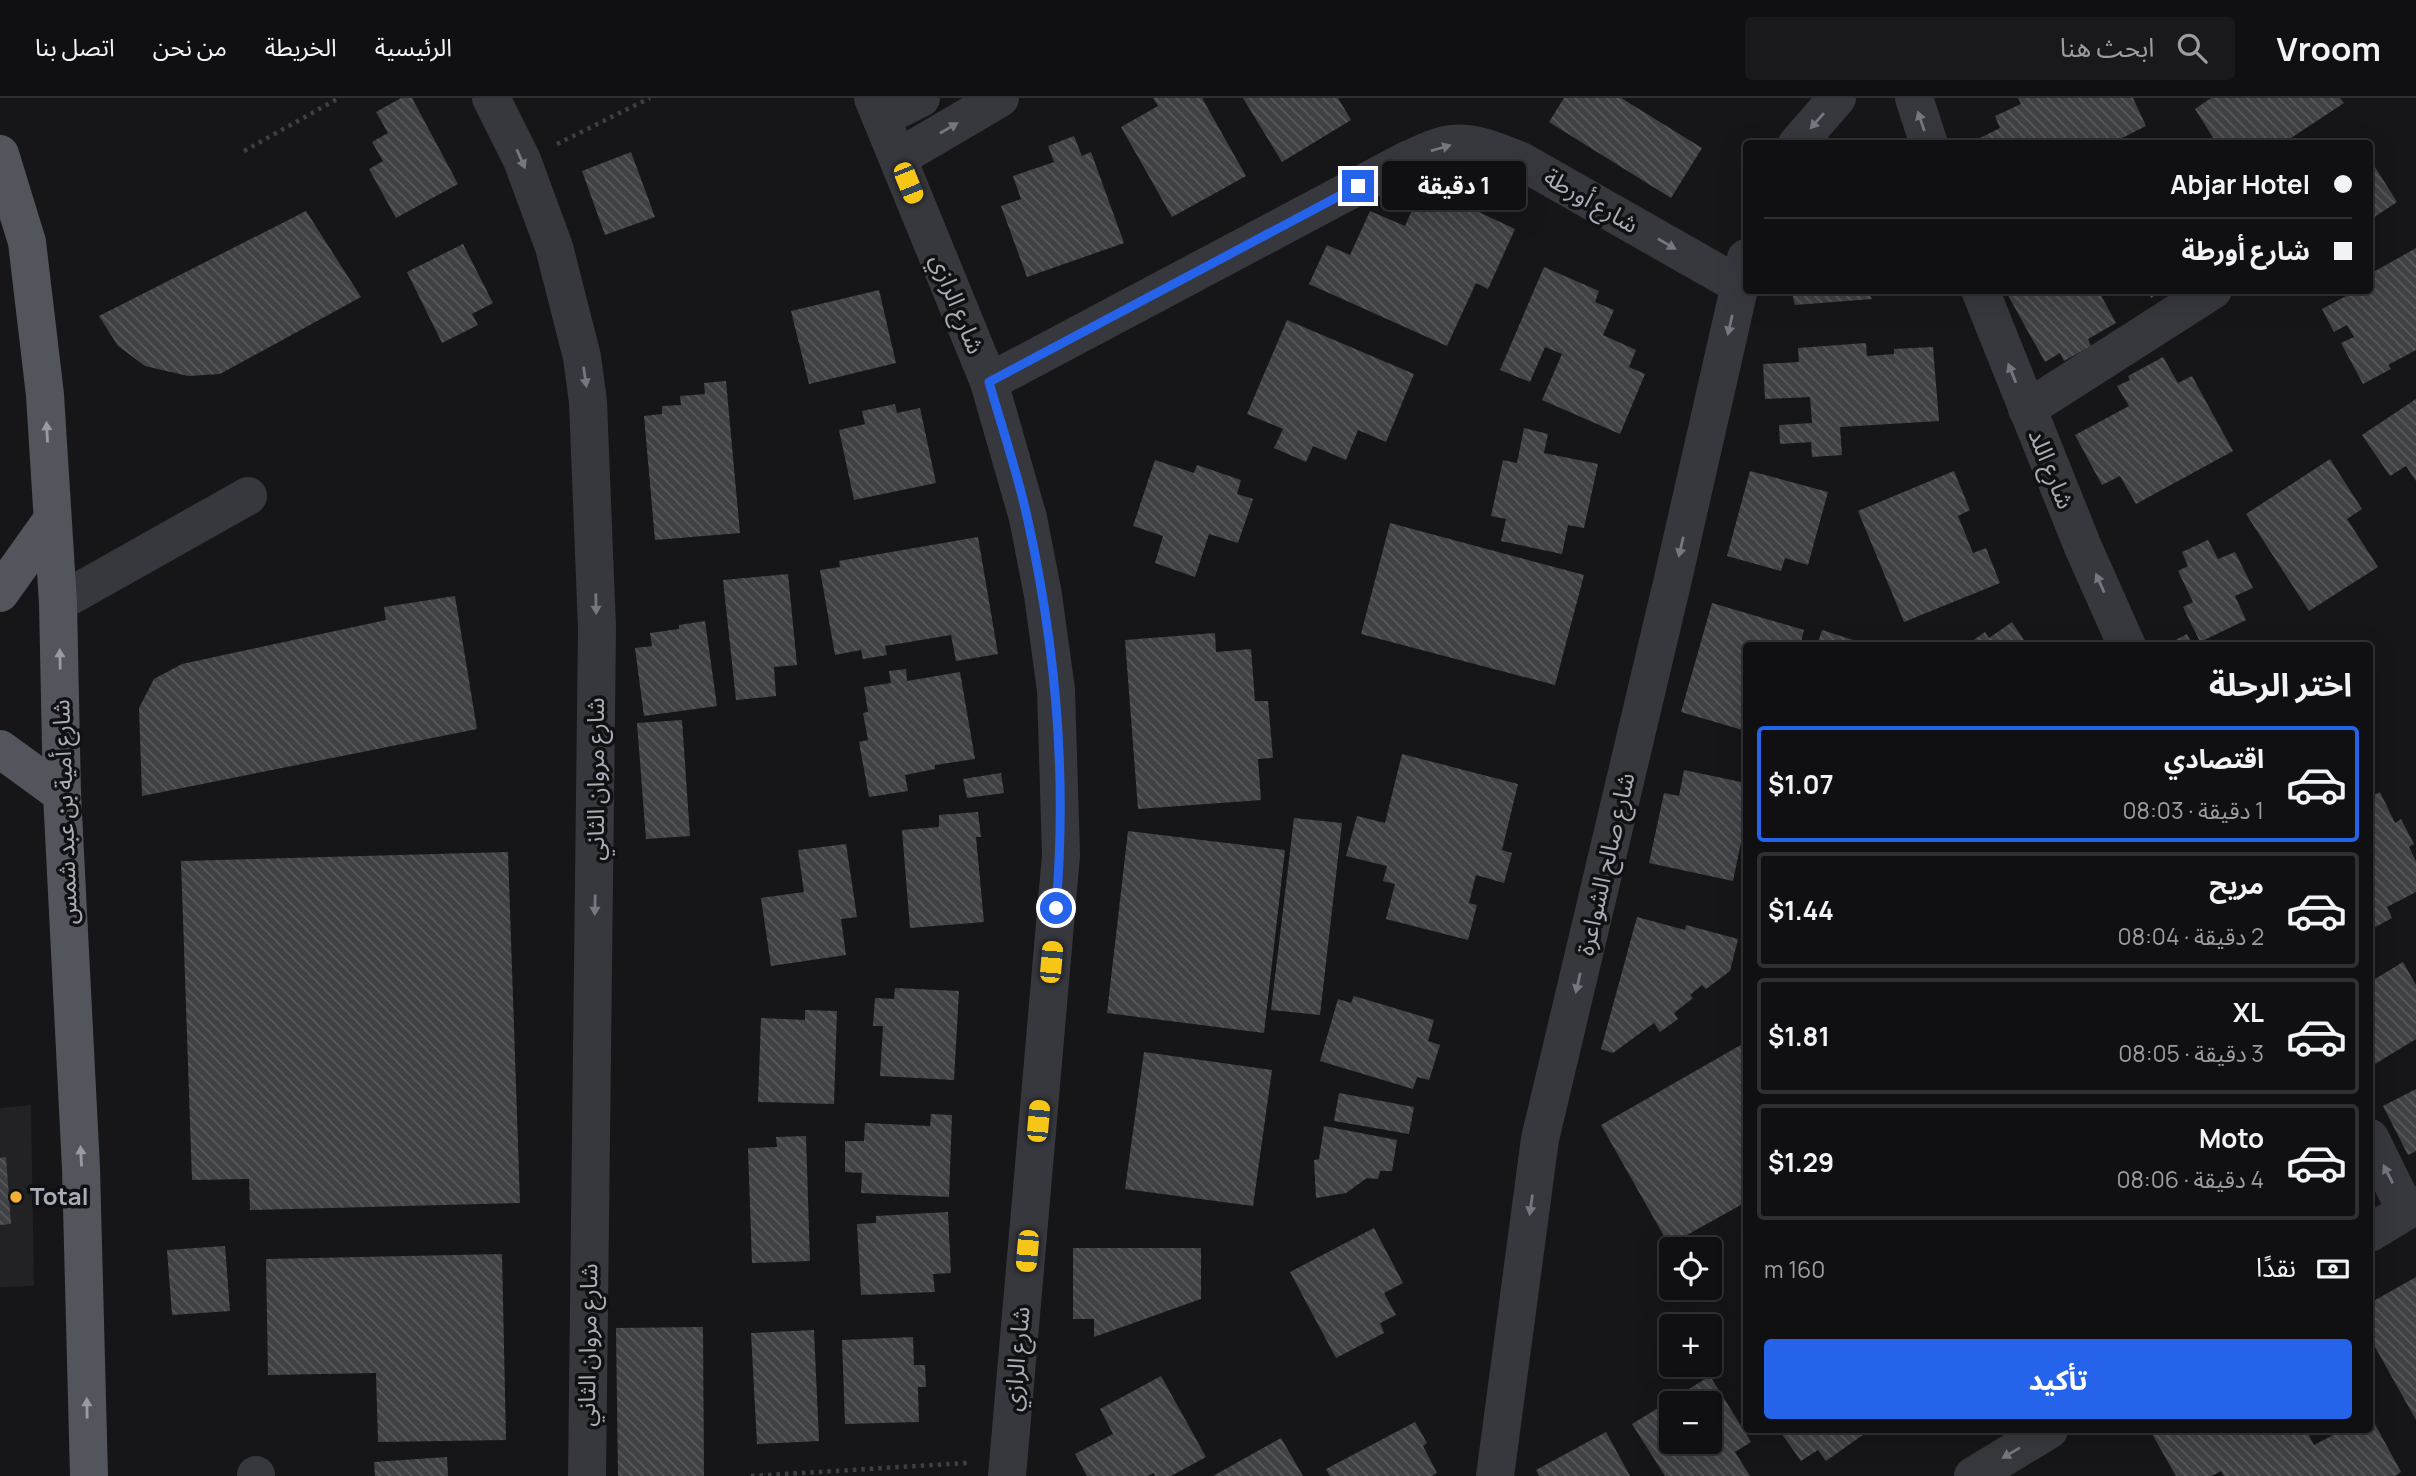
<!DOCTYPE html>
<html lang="ar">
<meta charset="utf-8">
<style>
body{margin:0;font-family:Manrope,"Noto Sans Arabic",sans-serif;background:#19191b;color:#f1f3f6;direction:rtl;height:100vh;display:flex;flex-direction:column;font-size:26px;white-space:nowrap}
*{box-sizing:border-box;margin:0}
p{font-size:23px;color:#9c9d9f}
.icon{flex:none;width:38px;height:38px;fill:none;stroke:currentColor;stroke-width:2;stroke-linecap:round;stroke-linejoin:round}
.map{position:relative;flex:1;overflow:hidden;direction:ltr}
.panel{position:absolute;left:1743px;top:544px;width:630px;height:791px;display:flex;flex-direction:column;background:#101012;border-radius:7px;box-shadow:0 7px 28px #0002,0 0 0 2px #303032;direction:rtl}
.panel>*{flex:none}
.top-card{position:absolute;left:1743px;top:42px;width:630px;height:154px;border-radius:7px;box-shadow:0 7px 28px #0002,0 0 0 2px #303032;direction:rtl;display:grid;align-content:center;height:154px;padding:0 21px;background:#101012}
.buttons{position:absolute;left:1659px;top:1139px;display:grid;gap:14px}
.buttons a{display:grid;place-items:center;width:63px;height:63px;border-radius:7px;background:#101012;box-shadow:0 7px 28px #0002,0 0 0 2px #303032;font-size:35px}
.end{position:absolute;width:32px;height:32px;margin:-16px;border:9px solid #2563eb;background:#fff;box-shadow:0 0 0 4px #fff}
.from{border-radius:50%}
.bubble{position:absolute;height:49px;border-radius:7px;background:#101012;box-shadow:0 7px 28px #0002,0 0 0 2px #303032;font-size:23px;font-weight:700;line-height:49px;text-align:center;direction:rtl}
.car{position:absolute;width:21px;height:42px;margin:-21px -10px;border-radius:9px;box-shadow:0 0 5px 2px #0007;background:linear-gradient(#f5c518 24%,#345 0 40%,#f5c518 0 76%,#345 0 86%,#f5c518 0)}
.top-card b{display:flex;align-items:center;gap:24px;height:66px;font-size:26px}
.top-card b+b{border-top:2px solid #303032}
.top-card i{width:18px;height:18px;background:#f1f3f6}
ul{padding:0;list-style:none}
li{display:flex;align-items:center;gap:21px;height:116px;margin:0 14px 10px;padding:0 7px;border:4px solid #303032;border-radius:7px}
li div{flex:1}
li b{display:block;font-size:26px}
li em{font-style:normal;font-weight:700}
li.current{border-color:#2563eb}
li>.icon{width:63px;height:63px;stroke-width:1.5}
h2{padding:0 21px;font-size:32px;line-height:84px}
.pay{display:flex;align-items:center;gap:18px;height:77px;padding:0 21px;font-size:26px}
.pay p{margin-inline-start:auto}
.action{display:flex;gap:14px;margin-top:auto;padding:14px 21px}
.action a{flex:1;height:80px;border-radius:7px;background:#2563eb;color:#fff;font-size:28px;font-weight:700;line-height:80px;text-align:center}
header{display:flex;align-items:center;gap:42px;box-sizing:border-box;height:98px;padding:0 35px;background:#101012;border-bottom:2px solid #303032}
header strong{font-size:33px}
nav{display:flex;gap:38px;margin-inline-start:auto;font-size:24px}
.search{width:490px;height:63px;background:#19191b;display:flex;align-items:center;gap:18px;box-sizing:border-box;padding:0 24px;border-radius:7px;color:#9c9d9f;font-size:26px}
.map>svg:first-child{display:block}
</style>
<header>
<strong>Vroom</strong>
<div class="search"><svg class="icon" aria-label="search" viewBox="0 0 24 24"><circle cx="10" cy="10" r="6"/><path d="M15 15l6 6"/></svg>ابحث هنا</div>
<nav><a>الرئيسية</a><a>الخريطة</a><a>من نحن</a><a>اتصل بنا</a></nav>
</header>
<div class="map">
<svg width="2416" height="1378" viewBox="0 0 2416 1378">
<defs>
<pattern id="building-back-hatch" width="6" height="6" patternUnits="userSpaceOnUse" patternTransform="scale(1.75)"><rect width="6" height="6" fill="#404145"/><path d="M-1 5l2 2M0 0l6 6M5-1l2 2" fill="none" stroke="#595a5e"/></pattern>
</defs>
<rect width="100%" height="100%" fill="#161618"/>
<polygon fill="#222225" points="31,1007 34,1188 0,1189 0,1010"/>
<g fill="url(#building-back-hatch)" fill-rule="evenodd">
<polygon points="401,0 412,0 458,86 396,120 369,71 383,63 372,44 388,35 376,14"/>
<polygon points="1153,0 1202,0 1246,78 1172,119 1121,29 1158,8"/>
<polygon points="1243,0 1338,0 1351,22 1282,64"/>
<polygon points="1564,0 1621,0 1702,50 1671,100 1549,24"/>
<polygon points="2018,0 2133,0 2146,28 2110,46 1968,46 2000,30 1995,18 2021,6"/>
<polygon points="2211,0 2340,0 2344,5 2282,46 2217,46 2195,11"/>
<polygon points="1074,38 1082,58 1091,54 1124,145 1027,179 1001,108 1021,101 1013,78 1054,64 1048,48"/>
<polygon points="631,54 655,119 605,137 582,73"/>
<polygon points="2370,61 2397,104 2370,122"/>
<polygon points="1423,88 1515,131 1488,191 1476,185 1447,248 1309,186 1327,147 1350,157 1370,113 1405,128"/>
<polygon points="306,113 361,199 220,276 188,278 145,268 118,248 99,218"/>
<polygon points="463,146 493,205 472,216 478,227 442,245 407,174"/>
<polygon points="2416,150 2416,252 2388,267 2391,271 2363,286 2341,245 2354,239 2347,227 2334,234 2322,211 2348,197 2346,192 2370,192 2370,176"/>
<polygon points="1544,169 1599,193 1595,204 1614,212 1603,237 1636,252 1629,269 1645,276 1620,336 1542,302 1562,256 1545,249 1530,284 1500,272"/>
<polygon points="879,192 896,265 809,286 791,213"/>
<polygon points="1791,192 1867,192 1872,201 1795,207"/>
<polygon points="2005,192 2098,192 2116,225 2088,241 2091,248 2064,263 2060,255 2045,264"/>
<polygon points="2147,192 2164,192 2151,200"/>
<polygon points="1287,222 1414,276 1386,344 1358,332 1346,362 1313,348 1306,364 1274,350 1283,331 1247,316"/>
<polygon points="1866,245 1867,258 1894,256 1894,251 1933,249 1939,323 1840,329 1842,357 1812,359 1811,344 1780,346 1779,327 1812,325 1810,299 1765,301 1763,266 1799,264 1798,250"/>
<polygon points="2163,259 2178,285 2192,278 2233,353 2136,406 2120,378 2102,387 2075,337 2129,308 2117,288 2130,282 2128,278"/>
<polygon points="726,283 740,435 655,442 644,318 662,316 662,308 681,307 680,298 705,296 704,285"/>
<polygon points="2416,301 2416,383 2406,368 2390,378 2362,337"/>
<polygon points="895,306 897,315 920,310 936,385 854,402 839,332 865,326 862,313"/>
<polygon points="1524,330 1548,336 1544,355 1598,366 1584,430 1568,427 1562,456 1501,443 1506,421 1491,418 1503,362 1517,365"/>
<polygon points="2330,361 2362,411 2347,421 2378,469 2309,513 2246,416"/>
<polygon points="1155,362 1194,375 1197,367 1241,382 1237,396 1253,401 1238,445 1209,436 1195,479 1155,465 1163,438 1133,428"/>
<polygon points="1750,373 1828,394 1808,467 1785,460 1781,473 1727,458"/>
<polygon points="1954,373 1970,412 1958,418 1973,455 1986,450 2000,485 1904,524 1858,413"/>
<polygon points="1390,425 1584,477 1555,587 1361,536"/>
<polygon points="978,439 998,556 956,563 951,537 885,548 887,557 863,561 861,552 835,557 820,472 840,469 839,463"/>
<polygon points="2208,442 2218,461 2235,454 2253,490 2235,498 2246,522 2200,544 2183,509 2193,504 2178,473 2188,468 2182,454"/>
<polygon points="788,476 797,567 774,569 776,598 736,602 723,482"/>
<polygon points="455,498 477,631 142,698 139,610 154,581 182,566 386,522 384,509"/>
<polygon points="1712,505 1804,532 1800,548 1746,548 1746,633 1681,614"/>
<polygon points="705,523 717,608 644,618 635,550 652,548 650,535 679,531 679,527"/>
<polygon points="2012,524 2028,548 1965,548 1985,534 1989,540"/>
<polygon points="1822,532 1856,543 1855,548 1817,548"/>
<polygon points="1215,535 1216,554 1251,551 1255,603 1268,603 1273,660 1258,661 1261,702 1138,711 1125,542"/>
<polygon points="2187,536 2193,548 2164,548"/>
<polygon points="906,571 907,583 960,574 975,661 935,667 935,671 905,677 908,693 869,699 859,644 868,642 863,615 868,614 864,589 891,585 889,573"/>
<polygon points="682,622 690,738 646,741 637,625"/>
<polygon points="1402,656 1518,686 1502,752 1512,755 1504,785 1476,777 1469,805 1477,807 1468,842 1386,821 1395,786 1383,783 1387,768 1346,758 1357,718 1385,725"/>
<polygon points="1684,672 1746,685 1746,720 1733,783 1649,765 1664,695 1679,698"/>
<polygon points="1001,675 1004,695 967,700 963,681"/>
<polygon points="2380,694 2395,725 2401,721 2414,746 2409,749 2416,763 2416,794 2387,809 2392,820 2370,832 2370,699"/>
<polygon points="978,714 981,739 976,739 984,824 910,830 902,732 939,729 939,717"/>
<polygon points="1294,720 1342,725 1320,917 1271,912"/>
<polygon points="1128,733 1285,752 1264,935 1107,915"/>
<polygon points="846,746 857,819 841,821 846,857 771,868 761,800 804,794 798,752"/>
<polygon points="508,754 520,1105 250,1112 249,1081 192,1082 181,763"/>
<polygon points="1637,819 1685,832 1686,827 1738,841 1730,873 1706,891 1702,887 1690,897 1693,900 1674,915 1678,921 1660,934 1654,925 1613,955 1601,951"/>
<polygon points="2403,864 2416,887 2416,941 2370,969 2370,884"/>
<polygon points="895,890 959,893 954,982 880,978 883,928 873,928 875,900 894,901"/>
<polygon points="1354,898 1434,922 1428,943 1440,947 1429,982 1417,979 1413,991 1320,963 1338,901 1351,905"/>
<polygon points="805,912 837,913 834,1006 758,1004 761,920 805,922"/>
<polygon points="1746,944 1746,1104 1669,1147 1601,1027"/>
<polygon points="1144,954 1272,972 1253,1108 1125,1091"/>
<polygon points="2416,991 2416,1053 2408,1057 2383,1008"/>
<polygon points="1339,995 1414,1009 1409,1036 1334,1023"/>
<polygon points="931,1016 952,1017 949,1099 861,1095 862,1075 845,1074 845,1043 864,1043 865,1025 930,1028"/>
<polygon points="1324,1028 1397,1042 1392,1073 1380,1073 1378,1081 1367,1080 1346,1095 1316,1100 1314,1062 1319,1061"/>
<polygon points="806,1038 810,1163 752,1165 748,1050 777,1049 776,1039"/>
<polygon points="6,1059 11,1126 0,1127 0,1060"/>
<polygon points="948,1114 951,1175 933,1176 935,1194 861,1197 857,1126 876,1125 876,1118"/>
<polygon points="1374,1130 1403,1185 1384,1195 1396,1217 1380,1225 1384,1235 1336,1260 1290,1174"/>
<polygon points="225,1148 230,1213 172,1217 167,1152"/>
<polygon points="1073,1150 1201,1150 1201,1201 1094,1239 1094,1221 1073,1221"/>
<polygon points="502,1156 506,1342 378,1344 376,1275 268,1277 266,1161"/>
<polygon points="2416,1179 2416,1322 2370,1240 2370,1205"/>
<polygon points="703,1229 704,1378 618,1378 616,1230"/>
<polygon points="814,1232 819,1343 757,1346 751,1235"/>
<polygon points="913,1239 914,1267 925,1267 926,1289 918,1289 919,1324 845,1326 842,1242"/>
<polygon points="1161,1278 1206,1359 1171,1378 1155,1378 1154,1375 1148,1378 1087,1378 1075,1356 1113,1336 1100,1311"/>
<path d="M 1710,1278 L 1751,1344 L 1735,1354 L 1750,1378 L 1665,1378 L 1632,1326 ZM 1671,1306 L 1710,1306 L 1710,1344 L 1671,1344 Z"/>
<polygon points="2370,1317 2401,1374 2395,1378 2224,1378 2221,1373 2212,1378 2176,1378 2152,1336 2160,1332 2306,1332 2314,1347 2343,1332 2370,1332"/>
<polygon points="1415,1324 1427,1345 1423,1348 1437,1375 1432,1378 1330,1378 1326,1371"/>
<polygon points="1779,1332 1870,1332 1826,1363 1818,1352 1801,1363"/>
<polygon points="1606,1334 1630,1378 1539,1378 1536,1372"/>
<polygon points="1281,1340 1303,1378 1213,1378"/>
<polygon points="447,1359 448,1378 375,1378 374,1364"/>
</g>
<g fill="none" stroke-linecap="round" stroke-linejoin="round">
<g stroke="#3d3f44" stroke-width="4.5" stroke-dasharray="3.5 5" stroke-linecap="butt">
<polyline points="557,46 650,0"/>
<polyline points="244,53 339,0"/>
<polyline points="751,1378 967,1365"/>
</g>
<g stroke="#37383d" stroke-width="38">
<polyline points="491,0 522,62 554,149 582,259 588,304 597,530 587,1378"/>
<polyline points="873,0 989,284 1028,420 1043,497 1056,592 1061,757 1007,1378"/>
<polyline points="1914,0 1929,46"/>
<polyline points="881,20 921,0"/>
<polyline points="1797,46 1837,0"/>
<polyline points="898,60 1000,0"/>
<polyline points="1980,192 2083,449 2127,548"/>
<path d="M 989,284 L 1407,62 C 1419,57 1432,50 1445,47 C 1471,41 1498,54 1521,63 L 1739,187"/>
<polyline points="2027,311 2213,192"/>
<polyline points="58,505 248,398"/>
<polyline points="2370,1040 2406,1113"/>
<polyline points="2370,1135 2416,1107"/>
<polyline points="256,1378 256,1377"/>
<polyline points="1495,1378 1540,1041 1673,481 1746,160"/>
<polyline points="1973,1378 2049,1332"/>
</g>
<g stroke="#53555c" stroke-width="38">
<polyline points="0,56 27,144 45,297 58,505 62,696 81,1070 89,1378"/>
<polyline points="0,495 52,422"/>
<polyline points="0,651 62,696"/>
</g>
</g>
<defs><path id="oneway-solid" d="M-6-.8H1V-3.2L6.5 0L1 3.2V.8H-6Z" transform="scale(1.75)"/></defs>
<g fill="#757881">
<use href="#oneway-solid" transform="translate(1817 23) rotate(131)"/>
<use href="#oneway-solid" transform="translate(1921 23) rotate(-109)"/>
<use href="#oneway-solid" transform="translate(949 30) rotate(-30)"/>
<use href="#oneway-solid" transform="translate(1441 50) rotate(-16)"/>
<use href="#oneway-solid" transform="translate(521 61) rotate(66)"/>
<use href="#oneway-solid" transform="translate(1667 146) rotate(30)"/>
<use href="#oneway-solid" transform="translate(1730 227) rotate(103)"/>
<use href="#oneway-solid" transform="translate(2012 275) rotate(-112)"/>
<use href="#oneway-solid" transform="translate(585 279) rotate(82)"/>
<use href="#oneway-solid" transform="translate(1681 449) rotate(103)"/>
<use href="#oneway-solid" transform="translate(2100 485) rotate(-114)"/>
<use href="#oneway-solid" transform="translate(596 506) rotate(89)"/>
<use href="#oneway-solid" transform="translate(595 807) rotate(91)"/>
<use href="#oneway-solid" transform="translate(1578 885) rotate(103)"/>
<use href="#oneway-solid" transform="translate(2388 1076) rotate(-117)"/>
<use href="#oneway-solid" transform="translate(1531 1107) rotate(98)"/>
<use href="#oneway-solid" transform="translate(2011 1355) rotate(149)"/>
</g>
<g fill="#979ba6">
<use href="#oneway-solid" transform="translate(47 334) rotate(-93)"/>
<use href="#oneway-solid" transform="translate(60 561) rotate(-91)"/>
<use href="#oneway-solid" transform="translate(81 1058) rotate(-93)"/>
<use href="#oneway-solid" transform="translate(87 1310) rotate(-91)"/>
</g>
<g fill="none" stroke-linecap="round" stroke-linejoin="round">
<path stroke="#2563eb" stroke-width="9" d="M 1056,810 C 1067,681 1056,550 1028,423 C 1018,376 1002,330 989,284 L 1358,88"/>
</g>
<circle fill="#f2b134" stroke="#111113" stroke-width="2.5" cx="16" cy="1099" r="7"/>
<g text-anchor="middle" stroke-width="7" stroke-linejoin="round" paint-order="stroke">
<g font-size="24" fill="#a8adb8" stroke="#111113">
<text transform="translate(1591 103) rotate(30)" y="8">شارع أورطة</text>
<text transform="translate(957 206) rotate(68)" y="8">شارع الرازي</text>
<text transform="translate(2051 371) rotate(68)" y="8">شارع اللد</text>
<text transform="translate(596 681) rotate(-90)" y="8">شارع مروان الثاني</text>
<text transform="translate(65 714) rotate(-92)" y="8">شارع أمية بن عبد شمس</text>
<text transform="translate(1606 766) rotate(-77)" y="8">شارع صالح الشواعرة</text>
<text transform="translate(588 1247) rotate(-89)" y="8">شارع مروان الثاني</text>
<text transform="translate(1017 1261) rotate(-85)" y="8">شارع الرازي</text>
</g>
<g font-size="24" font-weight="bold" fill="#a8adb8" stroke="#111113" text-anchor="start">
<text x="30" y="1107">Total</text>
</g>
</g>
</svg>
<div class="buttons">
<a><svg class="icon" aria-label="locate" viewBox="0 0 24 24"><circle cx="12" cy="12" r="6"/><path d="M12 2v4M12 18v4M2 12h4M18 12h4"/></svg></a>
<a>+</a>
<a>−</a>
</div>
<i class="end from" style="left:1056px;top:810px"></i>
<i class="end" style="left:1358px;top:88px"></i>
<div class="bubble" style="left:1382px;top:63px;width:144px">1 دقيقة</div>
<i class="car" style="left:908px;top:85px;rotate:158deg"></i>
<i class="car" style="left:1051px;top:864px;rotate:5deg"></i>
<i class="car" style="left:1038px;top:1023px;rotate:5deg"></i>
<i class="car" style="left:1027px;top:1153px;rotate:185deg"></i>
<div class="top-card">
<b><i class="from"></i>Abjar Hotel</b>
<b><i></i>شارع أورطة</b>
</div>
<section class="panel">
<h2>اختر الرحلة</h2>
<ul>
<li class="current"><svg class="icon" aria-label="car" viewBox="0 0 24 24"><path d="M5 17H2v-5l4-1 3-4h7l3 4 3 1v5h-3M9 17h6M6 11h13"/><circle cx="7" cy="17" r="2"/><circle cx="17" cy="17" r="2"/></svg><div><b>اقتصادي</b><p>1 دقيقة · 08:03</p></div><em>$1.07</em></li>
<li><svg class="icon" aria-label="car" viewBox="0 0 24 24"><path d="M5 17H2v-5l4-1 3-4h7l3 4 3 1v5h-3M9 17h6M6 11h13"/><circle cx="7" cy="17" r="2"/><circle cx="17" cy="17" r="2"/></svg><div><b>مريح</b><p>2 دقيقة · 08:04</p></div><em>$1.44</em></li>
<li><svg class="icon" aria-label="car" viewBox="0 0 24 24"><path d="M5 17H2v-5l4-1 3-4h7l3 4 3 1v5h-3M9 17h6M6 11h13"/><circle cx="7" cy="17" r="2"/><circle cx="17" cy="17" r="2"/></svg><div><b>XL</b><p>3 دقيقة · 08:05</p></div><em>$1.81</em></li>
<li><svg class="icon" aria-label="car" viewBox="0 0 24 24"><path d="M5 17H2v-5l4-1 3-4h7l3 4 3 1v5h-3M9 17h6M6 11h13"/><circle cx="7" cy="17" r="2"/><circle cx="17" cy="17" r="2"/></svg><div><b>Moto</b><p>4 دقيقة · 08:06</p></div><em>$1.29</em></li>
</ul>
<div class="pay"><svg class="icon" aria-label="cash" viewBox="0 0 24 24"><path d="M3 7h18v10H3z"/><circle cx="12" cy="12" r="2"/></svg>نقدًا<p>160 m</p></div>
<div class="action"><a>تأكيد</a></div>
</section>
</div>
